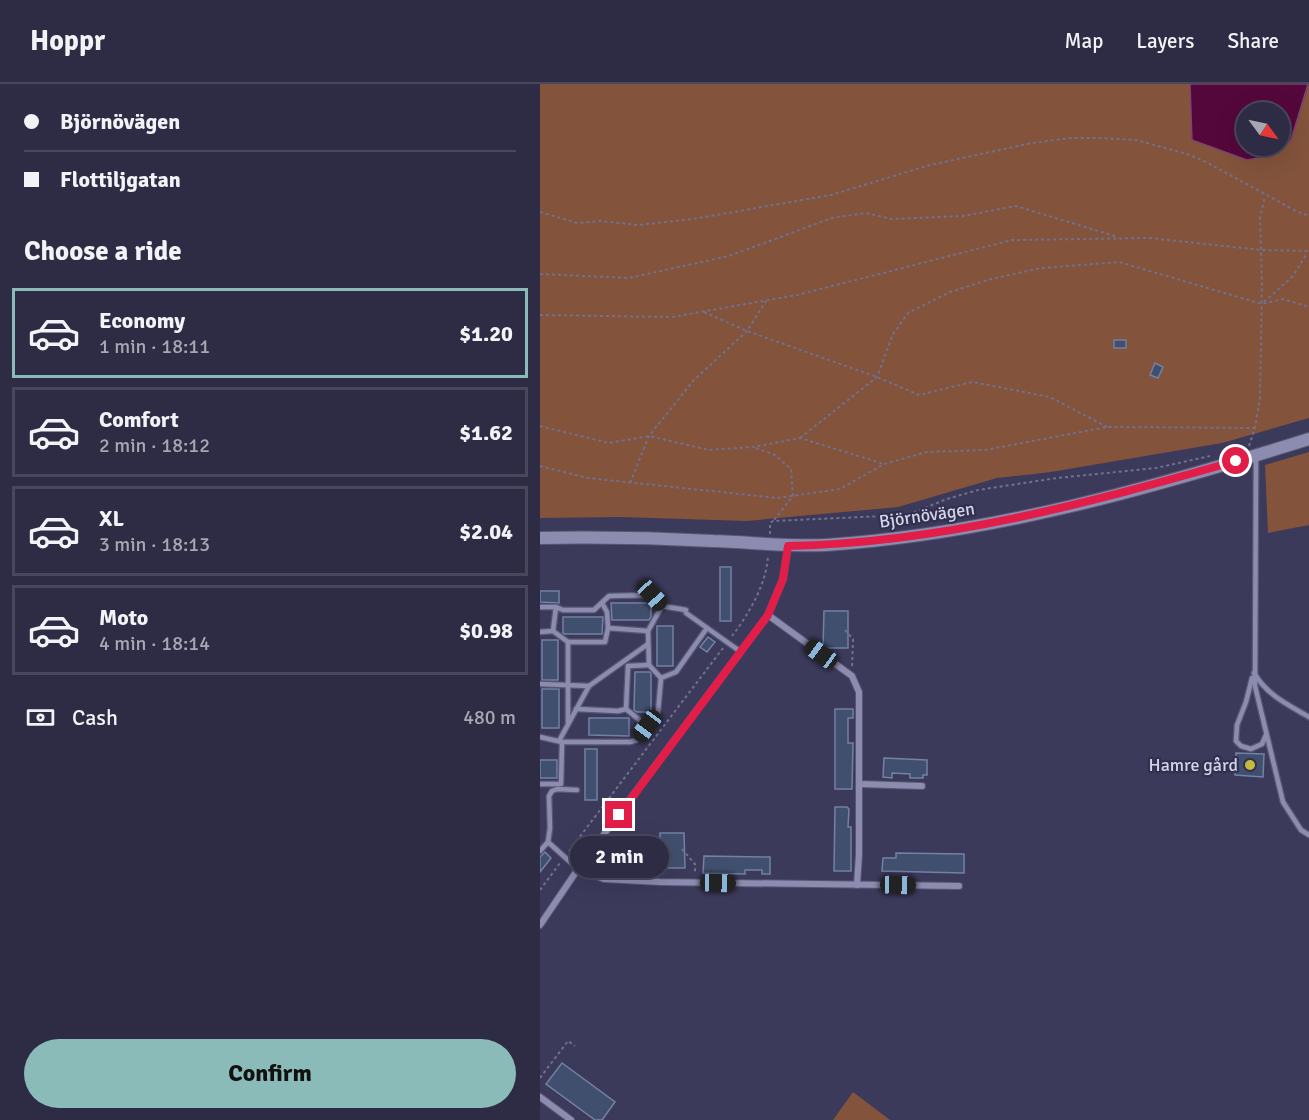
<!DOCTYPE html>
<meta charset="utf-8">
<style>
body{margin:0;font-family:Signika,sans-serif;background:#39384f;color:#f1f3f6;height:100vh;display:flex;flex-direction:column;font-size:22px;white-space:nowrap}
*{box-sizing:border-box;margin:0}
p{font-size:20px;color:#a7a7b2}
.icon{flex:none;width:33px;height:33px;fill:none;stroke:currentColor;stroke-width:2;stroke-linecap:round;stroke-linejoin:round}
.map{position:relative;flex:1;overflow:hidden}
.details{display:flex;flex-direction:column;background:#2d2c44;width:540px}
.details>*{flex:none}
.hud{display:grid;align-content:center;height:132px;padding:0 24px;background:#2d2c44}
.needle{width:39px;rotate:123deg}
.tools{position:absolute;left:696px;top:18px;display:grid;gap:12px}
.tools a{display:grid;place-items:center;width:54px;height:54px;border-radius:50%;background:#2d2c44;box-shadow:0 6px 24px #0002,0 0 0 2px #48485d;font-size:30px}
.end{position:absolute;width:27px;height:27px;margin:-14px;border:8px solid #e11d48;background:#fff;box-shadow:0 0 0 3px #fff}
.from{border-radius:50%}
.bubble{position:absolute;height:42px;border-radius:21px;background:#2d2c44;box-shadow:0 6px 24px #0002,0 0 0 2px #48485d;font-size:20px;font-weight:800;line-height:42px;text-align:center}
.car{position:absolute;width:18px;height:36px;margin:-18px -9px;border-radius:8px;box-shadow:0 0 4px 2px #0007;background:linear-gradient(#222 24%,#8ab4d8 0 40%,#222 0 76%,#8ab4d8 0 86%,#222 0)}
.hud b{display:flex;align-items:center;gap:21px;height:57px;font-size:22px}
.hud b+b{border-top:2px solid #48485d}
.hud i{width:15px;height:15px;background:#f1f3f6}
ul{padding:0;list-style:none}
li{display:flex;align-items:center;gap:18px;height:90px;margin:0 12px 9px;padding:0 12px;border:3px solid #48485d;border-radius:0px}
li div{flex:1}
li b{display:block;font-size:22px}
li em{font-style:normal;font-weight:800}
li.active{border-color:#8bbbb9}
li>.icon{width:54px;height:54px;stroke-width:1.5}
h2{padding:0 24px;font-size:27px;line-height:72px}
.pay{display:flex;align-items:center;gap:15px;height:66px;padding:0 24px;font-size:22px}
.pay p{margin-inline-start:auto}
.cta{display:flex;gap:12px;margin-top:auto;padding:12px 24px}
.cta a{flex:1;height:69px;border-radius:36px;background:#8bbbb9;color:#111;font-size:24px;font-weight:800;line-height:69px;text-align:center}
header{display:flex;align-items:center;gap:36px;box-sizing:border-box;height:84px;padding:0 30px;background:#2d2c44;border-bottom:2px solid #48485d}
header strong{font-size:28px}
nav{display:flex;gap:33px;margin-inline-start:auto;font-size:21px}
main{display:flex;flex:1;min-height:0}
.map>svg:first-child{display:block}
</style>
<header>
<strong>Hoppr</strong>
<nav><a>Map</a><a>Layers</a><a>Share</a></nav>
</header>
<main>
<section class="details">
<div class="hud">
<b><i class="from"></i>Björnövägen</b>
<b><i></i>Flottiljgatan</b>
</div>
<h2>Choose a ride</h2>
<ul>
<li class="active"><svg class="icon" aria-label="car" viewBox="0 0 24 24"><path d="M5 17H2v-5l4-1 3-4h7l3 4 3 1v5h-3M9 17h6M6 11h13"/><circle cx="7" cy="17" r="2"/><circle cx="17" cy="17" r="2"/></svg><div><b>Economy</b><p>1 min · 18:11</p></div><em>$1.20</em></li>
<li><svg class="icon" aria-label="car" viewBox="0 0 24 24"><path d="M5 17H2v-5l4-1 3-4h7l3 4 3 1v5h-3M9 17h6M6 11h13"/><circle cx="7" cy="17" r="2"/><circle cx="17" cy="17" r="2"/></svg><div><b>Comfort</b><p>2 min · 18:12</p></div><em>$1.62</em></li>
<li><svg class="icon" aria-label="car" viewBox="0 0 24 24"><path d="M5 17H2v-5l4-1 3-4h7l3 4 3 1v5h-3M9 17h6M6 11h13"/><circle cx="7" cy="17" r="2"/><circle cx="17" cy="17" r="2"/></svg><div><b>XL</b><p>3 min · 18:13</p></div><em>$2.04</em></li>
<li><svg class="icon" aria-label="car" viewBox="0 0 24 24"><path d="M5 17H2v-5l4-1 3-4h7l3 4 3 1v5h-3M9 17h6M6 11h13"/><circle cx="7" cy="17" r="2"/><circle cx="17" cy="17" r="2"/></svg><div><b>Moto</b><p>4 min · 18:14</p></div><em>$0.98</em></li>
</ul>
<div class="pay"><svg class="icon" aria-label="cash" viewBox="0 0 24 24"><path d="M3 7h18v10H3z"/><circle cx="12" cy="12" r="2"/></svg>Cash<p>480 m</p></div>
<div class="cta"><a>Confirm</a></div>
</section>
<div class="map">
<svg width="769" height="1036" viewBox="0 0 769 1036">
<rect width="100%" height="100%" fill="#3c3a5b"/>
<g fill="#83533c">
<polygon points="0,0 650,0 652,56 733,71 751,56 769,0 769,334 682,359 511,388 457,394 358,423 207,437 81,433 0,434"/>
<polygon points="769,368 769,441 728,449 725,381"/>
<polygon points="313,1008 350,1036 293,1036"/>
</g>
<path fill="#54073b" stroke="#7a446f" stroke-width="1.5" fill-rule="evenodd" d="M 650,0 L 768,0 L 751,56 L 733,71 L 707,76 L 652,56 ZM 706,28 L 740,28 L 740,62 L 706,62 Z"/>
<g fill="#414f6e" stroke="#7281a4" stroke-width="1.5">
<rect x="574" y="256" width="12" height="8"/>
<polygon points="615,279 623,283 618,294 610,291"/>
<rect x="180" y="483" width="11" height="54"/>
<polygon points="0,507 19,507 19,519 0,518"/>
<polygon points="71,519 111,519 111,533 109,536 72,536"/>
<polygon points="284,527 308,527 308,564 283,564"/>
<polygon points="23,533 63,533 62,550 25,550 23,549"/>
<rect x="117" y="542" width="16" height="40"/>
<polygon points="168,553 175,558 167,568 160,563"/>
<rect x="2" y="556" width="16" height="40"/>
<polygon points="95,588 110,588 111,590 111,628 97,628 94,626"/>
<rect x="2" y="605" width="17" height="39"/>
<polygon points="295,625 313,625 313,634 308,634 308,659 313,659 312,705 295,705"/>
<polygon points="49,634 89,634 89,652 49,651"/>
<rect x="45" y="665" width="12" height="51"/>
<polygon points="696,669 724,670 723,693 695,691"/>
<polygon points="344,674 387,676 387,691 383,691 383,694 370,694 370,690 352,689 352,694 343,693"/>
<rect x="0" y="676" width="17" height="18"/>
<polygon points="295,723 307,723 309,725 308,743 311,743 311,787 294,787"/>
<polygon points="120,749 144,749 145,784 119,784"/>
<polygon points="5,768 11,774 0,788 0,773"/>
<polygon points="356,769 424,770 424,789 342,787 343,774 356,774"/>
<polygon points="164,772 230,773 230,790 222,790 222,786 205,786 205,790 163,789"/>
<polygon points="22,979 75,1018 62,1036 55,1036 6,1000"/>
</g>
<g fill="none" stroke-linecap="round" stroke-linejoin="round">
<g stroke="#585772" stroke-width="7">
<g id="service">
<polyline points="716,374 715,602 743,718 761,746 769,751"/>
<polyline points="62,519 67,528 68,544 108,547"/>
<polyline points="0,523 16,523 23,526 54,526 69,512 112,511 122,522 146,526"/>
<polyline points="146,529 201,568"/>
<polyline points="13,547 28,558"/>
<polyline points="0,548 13,547 16,523"/>
<path d="M 714,589 C 727,611 747,620 769,633"/>
<polyline points="121,594 109,581 108,547 122,522"/>
<polyline points="712,594 706,618 697,641 696,657 701,662 711,665 722,660 726,651"/>
<polyline points="0,600 49,602"/>
<polyline points="36,625 78,627 86,625"/>
<polyline points="28,639 28,558 65,558 68,544"/>
<polyline points="107,642 86,625 88,582 109,581"/>
<polyline points="0,653 22,658 90,658 97,656 118,628 121,594 136,588 167,544"/>
<polyline points="19,657 49,602 108,560"/>
<polyline points="0,700 12,700"/>
<polyline points="12,700 21,700 22,658"/>
<polyline points="37,706 17,705 12,707 9,712 10,744 8,758 38,785"/>
<polyline points="0,767 8,758"/>
</g>
</g>
<g stroke="#585772" stroke-width="8">
<g id="minor">
<polyline points="228,531 312,592 319,608 319,770 317,801"/>
<polyline points="320,700 382,702"/>
<polyline points="38,785 64,795 120,798 419,802"/>
<polyline points="0,841 38,785 228,531 243,495 248,462"/>
<polyline points="0,1013 31,1036"/>
</g>
</g>
<g stroke="#585772" stroke-width="14">
<path id="secondary" d="M 0,454 C 57,453 115,454 173,457 C 211,458 248,463 286,461 C 451,450 612,404 769,355"/>
</g>
<g stroke="#71708d" stroke-width="2" stroke-dasharray="3 3" stroke-linecap="butt">
<polyline points="0,128 37,139 61,137 98,141 153,135 291,111 390,81 492,59 531,54 559,54 596,56 647,70 668,79 756,127 769,132"/>
<polyline points="0,190 89,194 189,172 292,134 326,129 352,135 423,132 476,122 578,153"/>
<polyline points="724,218 753,192 767,169"/>
<polyline points="164,228 207,247 337,293 379,311 432,298 510,313 567,343"/>
<polyline points="0,231 132,233 257,211 472,156 610,154 721,166 769,167"/>
<polyline points="0,342 69,359 109,352 169,366 214,363 260,354 344,380"/>
<polyline points="260,354 337,293 353,250 368,229 410,208 451,195 501,184 579,178 722,220 743,215 769,223"/>
<polyline points="709,362 715,344 720,314 722,199 720,134 725,112"/>
<polyline points="216,364 235,371 251,385 253,412 234,436"/>
<polyline points="0,382 48,394 237,414 300,405 344,380 387,368 445,366 567,343 715,344"/>
<polyline points="90,399 109,352 153,297 207,247 226,217"/>
<polyline points="230,450 230,439 233,437 367,431 407,415 438,406 517,394 616,384 670,372"/>
<polyline points="305,546 313,555 312,583"/>
<path d="M 192,552 C 209,530 227,499 228,471"/>
<polyline points="142,765 155,780 155,789"/>
<polyline points="29,767 183,564"/>
<polyline points="0,806 20,779"/>
<polyline points="0,994 28,957 35,962"/>
</g>
<use href="#service" stroke="#8c8bb0" stroke-width="4.5"/>
<use href="#minor" stroke="#8c8bb0" stroke-width="6"/>
<use href="#secondary" stroke="#8c8bb0" stroke-width="12"/>
</g>
<g fill="none" stroke-linecap="round" stroke-linejoin="round">
<path stroke="#e11d48" stroke-width="8" d="M 79,731 L 228,531 L 243,495 L 248,462 C 403,459 548,419 696,377"/>
</g>
<circle fill="#c4bc3d" stroke="#323050" stroke-width="2" cx="710" cy="681" r="6"/>
<g text-anchor="middle" stroke-width="4.5" stroke-linejoin="round" paint-order="stroke">
<g font-size="18" fill="#d4d4e8" stroke="#323050">
<text transform="translate(387 431) rotate(-8)" y="6">Björnövägen</text>
</g>
<g font-size="18" fill="#d4d4e8" stroke="#323050" text-anchor="end">
<text x="698" y="687">Hamre gård</text>
</g>
</g>
</svg>
<div class="tools">
<a><svg class="needle" viewBox="-14 -14 28 28"><path d="M0-13l5 13h-10z" fill="#e53935"/><path d="M0 13l5-13h-10z" fill="#a7a7b2"/></svg></a>
</div>
<i class="end from" style="left:696px;top:377px"></i>
<i class="end" style="left:79px;top:731px"></i>
<div class="bubble" style="left:30px;top:752px;width:99px">2 min</div>
<i class="car" style="left:112px;top:511px;rotate:138deg"></i>
<i class="car" style="left:281px;top:570px;rotate:306deg"></i>
<i class="car" style="left:107px;top:642px;rotate:217deg"></i>
<i class="car" style="left:178px;top:799px;rotate:91deg"></i>
<i class="car" style="left:358px;top:801px;rotate:91deg"></i>
</div>
</main>
